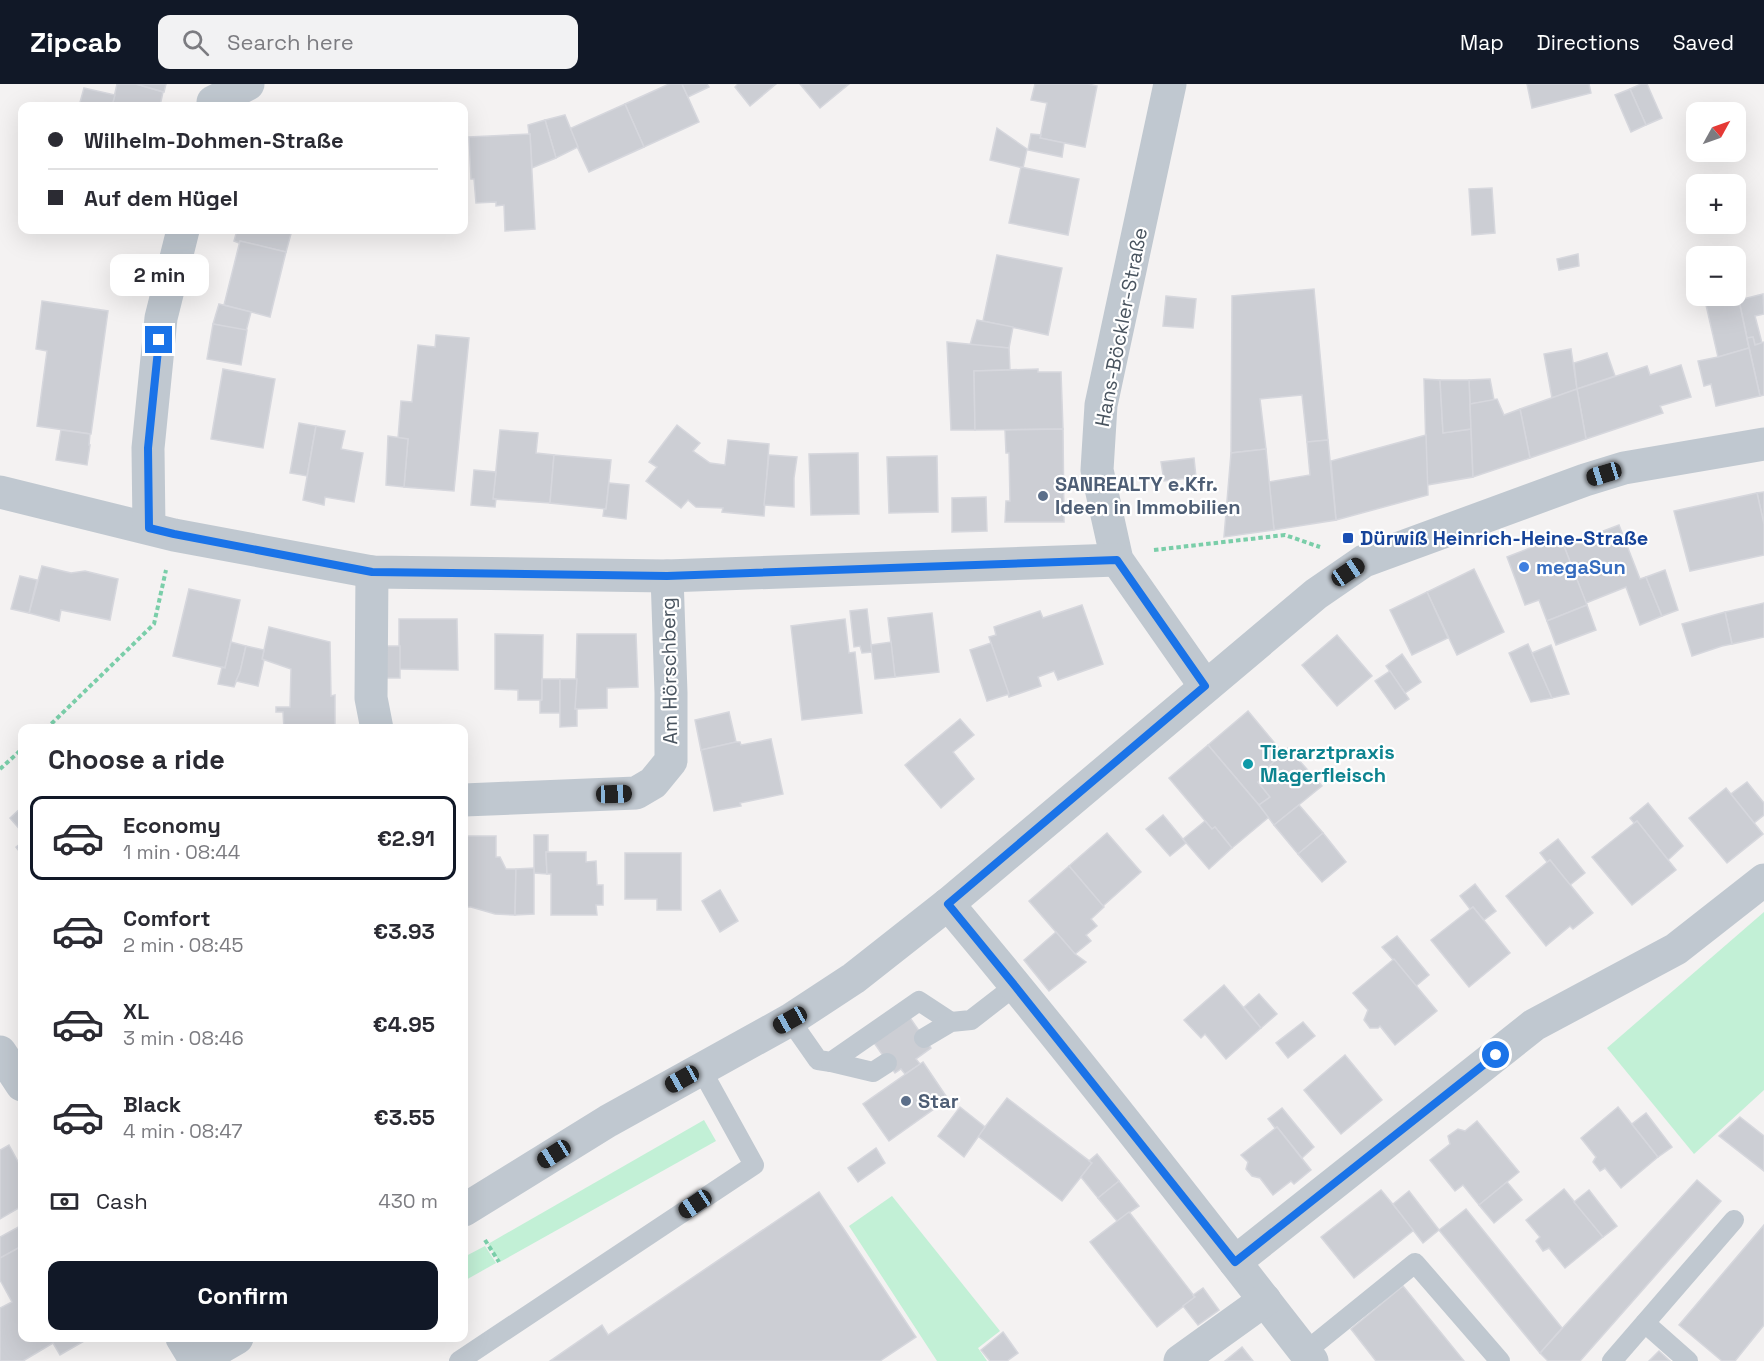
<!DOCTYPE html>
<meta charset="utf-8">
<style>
body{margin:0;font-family:"Space Grotesk",sans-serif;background:#f2f2f3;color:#2b2b33;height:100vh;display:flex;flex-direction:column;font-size:22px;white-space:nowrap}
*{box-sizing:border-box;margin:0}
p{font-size:20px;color:#7c7c81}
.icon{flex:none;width:33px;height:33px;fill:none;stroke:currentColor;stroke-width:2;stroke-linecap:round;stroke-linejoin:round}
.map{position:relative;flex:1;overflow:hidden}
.sheet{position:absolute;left:18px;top:640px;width:450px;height:618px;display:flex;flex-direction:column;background:#fff;border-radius:12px;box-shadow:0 6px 24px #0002}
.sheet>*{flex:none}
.banner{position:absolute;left:18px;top:18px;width:450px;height:132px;border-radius:12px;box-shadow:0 6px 24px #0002;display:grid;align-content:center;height:132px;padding:0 30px;background:#fff}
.needle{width:39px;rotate:50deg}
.controls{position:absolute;left:1686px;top:18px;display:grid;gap:12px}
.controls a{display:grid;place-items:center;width:60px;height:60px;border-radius:12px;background:#fff;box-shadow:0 6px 24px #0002;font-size:30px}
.end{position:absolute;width:27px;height:27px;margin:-14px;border:8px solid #1a73e8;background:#fff;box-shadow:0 0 0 3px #fff}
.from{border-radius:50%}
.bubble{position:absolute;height:42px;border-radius:12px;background:#fff;box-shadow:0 6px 24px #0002;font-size:20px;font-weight:700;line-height:42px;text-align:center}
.car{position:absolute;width:18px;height:36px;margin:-18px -9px;border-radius:8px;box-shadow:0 0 4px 2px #0007;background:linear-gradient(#222 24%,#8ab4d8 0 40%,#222 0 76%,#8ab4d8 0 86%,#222 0)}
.banner b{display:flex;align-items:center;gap:21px;height:57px;font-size:22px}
.banner b+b{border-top:2px solid #e1e1e2}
.banner i{width:15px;height:15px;background:#2b2b33}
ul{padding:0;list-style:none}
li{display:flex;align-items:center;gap:18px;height:84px;margin:0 12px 9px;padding:0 18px;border:3px solid transparent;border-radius:12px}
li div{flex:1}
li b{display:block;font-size:22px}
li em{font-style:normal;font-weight:700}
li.current{border-color:#111827}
li>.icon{width:54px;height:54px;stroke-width:1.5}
h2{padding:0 30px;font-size:27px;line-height:72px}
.pay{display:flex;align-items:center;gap:15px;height:66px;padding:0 30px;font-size:22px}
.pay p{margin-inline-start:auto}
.button{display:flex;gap:12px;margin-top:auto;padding:12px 30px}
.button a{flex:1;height:69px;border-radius:12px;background:#111827;color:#fff;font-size:24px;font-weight:700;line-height:69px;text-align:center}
header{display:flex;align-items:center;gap:36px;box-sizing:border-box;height:84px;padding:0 30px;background:#111827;color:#fff}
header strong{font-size:28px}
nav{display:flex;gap:33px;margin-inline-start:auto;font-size:21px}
.search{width:420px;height:54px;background:#f2f2f3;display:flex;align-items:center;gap:15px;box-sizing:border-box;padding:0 21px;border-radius:12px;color:#7c7c81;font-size:22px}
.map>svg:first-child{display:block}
</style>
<header>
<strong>Zipcab</strong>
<div class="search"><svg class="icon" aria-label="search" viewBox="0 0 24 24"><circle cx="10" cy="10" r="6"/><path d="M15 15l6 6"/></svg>Search here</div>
<nav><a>Map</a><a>Directions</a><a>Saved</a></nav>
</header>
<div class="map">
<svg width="1764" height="1277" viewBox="0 0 1764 1277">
<rect width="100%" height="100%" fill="#f4f2f2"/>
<g fill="#c2f0d6">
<polygon points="1764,828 1764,1006 1694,1070 1607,964"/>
<polygon points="704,1036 716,1057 500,1178 488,1160"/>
<polygon points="892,1112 1000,1247 978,1264 987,1277 937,1277 849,1142"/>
<polygon points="485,1162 496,1179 464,1197 464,1173"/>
</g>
<g fill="#ccced4" stroke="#d6d7dd" stroke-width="1.5">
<polygon points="117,0 136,0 163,8 160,22 112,22"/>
<polygon points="136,0 166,0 164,8"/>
<polygon points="669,0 682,0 699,38 644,63 625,20"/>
<polygon points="682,0 707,0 709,3 688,13"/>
<polygon points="738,0 776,0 750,22 735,3"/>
<polygon points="800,0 849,0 820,24"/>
<polygon points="1035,0 1088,0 1097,2 1085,63 1040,54 1047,19 1031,16"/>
<polygon points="1527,0 1589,0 1591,9 1532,24"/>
<polygon points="1641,0 1647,0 1662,34 1646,41 1630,5"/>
<polygon points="84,4 115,11 112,22 79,22"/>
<polygon points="1630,5 1646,41 1631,48 1615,11"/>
<polygon points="625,20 644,63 589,88 569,45"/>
<polygon points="565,31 578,63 556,74 545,36"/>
<polygon points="545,36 556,74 532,84 530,50 529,50 528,41"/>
<polygon points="997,44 1027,65 1023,84 990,76"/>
<polygon points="530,50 535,145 505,147 504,121 496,122 496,118 476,119 474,95 471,95 469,53"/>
<polygon points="1031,50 1041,51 1040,54 1064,59 1062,73 1028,66"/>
<polygon points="1021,83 1079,95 1068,151 1009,139"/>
<polygon points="1492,104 1495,149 1472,151 1469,105"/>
<polygon points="237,146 292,146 286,168 240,157 239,159 234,157"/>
<polygon points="240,157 286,168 270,233 224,221"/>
<polygon points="1578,170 1579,182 1559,186 1557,175"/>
<polygon points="997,171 1062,184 1048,251 983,237"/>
<polygon points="1314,205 1328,356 1307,358 1302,311 1260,315 1266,365 1231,369 1232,212"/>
<polygon points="1763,210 1764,230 1755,232 1762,259 1755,261 1753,253 1747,254 1739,216"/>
<polygon points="1166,212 1196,215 1193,244 1163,242"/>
<polygon points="1738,212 1749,264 1718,273 1706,221"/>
<polygon points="42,217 108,227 91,350 37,342 47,267 36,265"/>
<polygon points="219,220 251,228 246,247 213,240"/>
<polygon points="977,236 1013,243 1009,264 970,261"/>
<polygon points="213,240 247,246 241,281 207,275"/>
<polygon points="436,251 469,254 454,407 404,403 408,355 398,354 401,317 412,318 418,261 435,263"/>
<polygon points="1753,253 1755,261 1764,258 1764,311 1760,312 1747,254"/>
<polygon points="947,258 1009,264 1010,286 974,287 975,346 951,346"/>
<polygon points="1749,264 1760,312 1716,322 1711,300 1704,302 1698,277 1718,273"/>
<polygon points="1571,265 1577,305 1552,314 1544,270"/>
<polygon points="1607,269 1615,292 1577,305 1574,279"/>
<polygon points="1681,281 1691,313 1660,322 1663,329 1586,355 1577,305 1647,282 1650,291"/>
<polygon points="223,285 275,295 263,364 211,355"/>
<polygon points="1038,285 1038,288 1061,288 1063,345 975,346 974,287"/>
<polygon points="1424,295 1440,296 1443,349 1471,345 1473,393 1427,401"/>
<polygon points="1490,295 1494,316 1470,320 1469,296"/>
<polygon points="1440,296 1469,296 1471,345 1443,349"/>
<polygon points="1577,305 1586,355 1530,374 1520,325"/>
<polygon points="1497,315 1504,331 1520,325 1530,374 1473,393 1470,320"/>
<polygon points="299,339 316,342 307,392 290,389"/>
<polygon points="677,341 700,359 693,367 710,379 725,381 728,356 769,360 764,432 722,428 723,424 696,423 688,416 681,424 646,397 657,383 649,378"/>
<polygon points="316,342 345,347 341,365 363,369 354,418 325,413 324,421 303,416"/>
<polygon points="1063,345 1064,438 1005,438 1006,417 1010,417 1009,369 1006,369 1005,346"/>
<polygon points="61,346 90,350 89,361 90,361 87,381 56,376"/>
<polygon points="500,346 538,349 536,369 554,371 550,419 493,415"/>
<polygon points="1426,351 1428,411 1336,436 1331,377"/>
<polygon points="388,352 408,355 404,403 386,401"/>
<polygon points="1328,356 1336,436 1274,446 1269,398 1310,391 1307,358"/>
<polygon points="1266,365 1274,446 1224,453 1231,369"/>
<polygon points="858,369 859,430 811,431 809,370"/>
<polygon points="554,371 611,376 606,425 550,419"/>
<polygon points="769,371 797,373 794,394 794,423 764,421"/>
<polygon points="937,372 938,428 889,429 887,373"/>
<polygon points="1194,374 1196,393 1164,397 1161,378"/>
<polygon points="474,386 496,388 493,415 496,415 495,423 471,421"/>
<polygon points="609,399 629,401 626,435 603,432 604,425 606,425"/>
<polygon points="1764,408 1764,440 1757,409"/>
<polygon points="1757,409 1764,440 1764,471 1690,487 1674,427"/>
<polygon points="986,413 987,447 952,448 952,414"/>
<polygon points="1619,441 1640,495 1646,493 1662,532 1640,541 1626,503 1586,519 1564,462"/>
<polygon points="1560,452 1587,521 1547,537 1539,516 1525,521 1507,473"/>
<polygon points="42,482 71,489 85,487 118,495 110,536 61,526 59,537 29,529"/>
<polygon points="1474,485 1504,548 1457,571 1427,508"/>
<polygon points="1665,486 1678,526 1662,532 1646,493"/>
<polygon points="20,492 37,496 29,529 11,525"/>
<polygon points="189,505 240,516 225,584 173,572"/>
<polygon points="1427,508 1448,554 1412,571 1390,526"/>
<polygon points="1764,519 1764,553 1732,560 1725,528"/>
<polygon points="1082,521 1103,580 1058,596 1054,587 1038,593 1041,602 1009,613 989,553 996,551 994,543 1040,527 1043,534"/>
<polygon points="1587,521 1596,546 1556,561 1547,537"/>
<polygon points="867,525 872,568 862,569 860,562 854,563 850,527"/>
<polygon points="1725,528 1732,560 1722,562 1692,572 1682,540"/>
<polygon points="932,529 939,588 895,593 888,534"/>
<polygon points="399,535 457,535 458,586 399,585"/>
<polygon points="845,535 849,569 855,568 862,629 802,636 791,542"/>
<polygon points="269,543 330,558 331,612 335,611 335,645 284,645 283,628 276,628 276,623 290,623 291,585 262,575"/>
<polygon points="495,550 543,551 542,616 518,616 518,606 495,605"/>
<polygon points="577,550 636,550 638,603 607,604 607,624 575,625"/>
<polygon points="1337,551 1372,592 1337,622 1302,581"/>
<polygon points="231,558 246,562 240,588 234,603 218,600 222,583 225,584"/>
<polygon points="891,558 895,593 875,595 871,561"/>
<polygon points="991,559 1009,610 987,617 970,566"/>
<polygon points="1528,560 1552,614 1531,618 1509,569"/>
<polygon points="1551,561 1569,610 1552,614 1532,569"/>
<polygon points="246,562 264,566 262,575 264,576 258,602 236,597 240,588"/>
<rect x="383" y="562" width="17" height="32"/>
<polygon points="1402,570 1421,598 1405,609 1386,582"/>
<polygon points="1390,587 1409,615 1395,625 1375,597"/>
<polygon points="542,595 560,595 560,629 540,629 540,617 542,616"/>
<polygon points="560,595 577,595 575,625 577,625 577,642 560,643"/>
<polygon points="1248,627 1278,663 1272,667 1278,674 1265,686 1268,690 1258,698 1270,713 1259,721 1208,661"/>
<polygon points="729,628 736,658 701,666 695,636"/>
<polygon points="960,635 974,651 953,668 974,695 941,724 905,681"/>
<polygon points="771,655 783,710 740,719 741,722 714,727 701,666 736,658 740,658 741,661"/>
<polygon points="1208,661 1269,733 1232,764 1215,743 1212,745 1169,694"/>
<polygon points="1288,664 1322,702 1274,741 1259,721 1270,713 1258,698 1268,690 1265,686"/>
<polygon points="1747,698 1764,719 1764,731 1754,739 1731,710"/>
<polygon points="1726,704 1763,750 1727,779 1689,734"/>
<polygon points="1648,719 1683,762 1668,776 1637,737 1634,739 1630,734"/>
<polygon points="1299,721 1323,749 1298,770 1274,741"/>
<polygon points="22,723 22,748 10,734"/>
<polygon points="1163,731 1186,759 1170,772 1146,745"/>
<polygon points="1205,737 1212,745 1215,743 1232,764 1209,785 1183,755"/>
<polygon points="1637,737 1676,786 1632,821 1592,773"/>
<polygon points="1107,749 1141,788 1103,822 1069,782"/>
<polygon points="1323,749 1346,778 1322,798 1298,770"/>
<polygon points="534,751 548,751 548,768 546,768 547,790 534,789"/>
<polygon points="464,752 496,752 496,773 500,773 506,785 516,785 515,831 495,830 471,823 464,823"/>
<polygon points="1558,755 1585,789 1570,801 1550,776 1547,778 1540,769"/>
<polygon points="22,758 22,771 16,763"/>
<polygon points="546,768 586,768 586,778 596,777 597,801 603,801 603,821 596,821 597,831 551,831 551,790 547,790"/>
<polygon points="625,769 681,769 681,826 657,826 657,815 625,815"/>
<polygon points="1550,776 1593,829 1573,845 1570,842 1546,862 1506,812"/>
<polygon points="1069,782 1104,823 1091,835 1097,842 1086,851 1091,857 1075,870 1029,817"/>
<polygon points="534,784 534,830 515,831 516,785"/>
<polygon points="1475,800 1496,827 1484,836 1473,823 1470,825 1460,812"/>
<polygon points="720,806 738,837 720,848 702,817"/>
<polygon points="1473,823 1510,869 1469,903 1431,856"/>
<polygon points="1056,848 1075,870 1086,878 1049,907 1024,876"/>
<polygon points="1397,852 1429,891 1416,902 1382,863"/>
<polygon points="1394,875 1437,927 1395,961 1380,942 1378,944 1370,944 1364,936 1368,926 1353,909"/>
<polygon points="1224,901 1261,944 1226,975 1205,950 1201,954 1184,936"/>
<polygon points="1259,910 1277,930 1261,944 1244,923"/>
<polygon points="906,928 931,964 916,975 920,980 905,990 901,985 895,989 870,953"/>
<polygon points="1303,938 1315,952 1288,974 1276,959"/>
<polygon points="1345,971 1382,1016 1341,1050 1304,1006"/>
<polygon points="923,978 948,1015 889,1057 863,1020"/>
<polygon points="1007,1014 1092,1079 1062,1117 978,1052"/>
<polygon points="960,1023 985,1043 964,1073 938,1052"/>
<polygon points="1618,1023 1658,1073 1621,1104 1605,1084 1600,1087 1593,1078 1596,1073 1581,1054"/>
<polygon points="1282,1024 1314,1063 1302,1074 1277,1043 1275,1044 1268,1035"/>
<polygon points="1646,1029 1672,1063 1658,1073 1632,1040"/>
<polygon points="1740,1033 1764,1052 1764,1087 1719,1052"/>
<polygon points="1477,1037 1519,1088 1479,1121 1463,1101 1455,1107 1430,1076 1450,1060 1448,1052 1458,1045 1465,1047"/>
<polygon points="1277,1043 1311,1086 1294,1100 1291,1097 1273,1111 1260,1094 1252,1092 1246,1085 1248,1078 1241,1071"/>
<polygon points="9,1061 22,1085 22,1122 0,1135 0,1066"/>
<polygon points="876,1064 885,1079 858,1098 848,1084"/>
<polygon points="1097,1070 1119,1097 1098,1114 1081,1093 1092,1079 1089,1077"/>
<polygon points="1697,1096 1721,1117 1580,1277 1548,1277 1540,1269"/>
<polygon points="1119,1097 1139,1122 1117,1137 1098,1114"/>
<polygon points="1507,1098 1522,1116 1494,1139 1479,1121"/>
<polygon points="1564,1105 1603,1153 1565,1184 1549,1164 1543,1167 1536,1157 1540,1153 1526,1136"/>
<polygon points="1381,1106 1414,1146 1354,1194 1321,1153"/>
<polygon points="1589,1106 1617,1142 1603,1153 1574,1118"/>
<polygon points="1409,1107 1439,1146 1423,1159 1393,1120"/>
<polygon points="819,1108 916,1253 880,1277 550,1277 602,1241 608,1251"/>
<polygon points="1466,1125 1562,1244 1540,1269 1439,1146"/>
<polygon points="1129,1128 1195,1213 1157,1243 1090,1158"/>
<polygon points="22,1141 22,1162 0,1174 0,1153"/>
<polygon points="1764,1141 1764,1241 1735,1277 1722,1277 1679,1241"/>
<polygon points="22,1162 22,1254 85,1254 86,1256 60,1271 53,1259 23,1277 0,1277 0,1224 12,1218 0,1196 0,1174"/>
<polygon points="1403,1202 1464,1277 1376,1277 1351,1245"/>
<polygon points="1203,1204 1219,1226 1198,1241 1183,1222 1195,1213 1193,1211"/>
<polygon points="1003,1248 1018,1269 1007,1277 990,1277 981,1266"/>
<polygon points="1242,1263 1253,1277 1225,1277"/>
<polygon points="1659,1267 1670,1277 1649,1277"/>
</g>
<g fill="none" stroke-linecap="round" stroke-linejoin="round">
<g stroke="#7acea9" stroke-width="4" stroke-dasharray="4.5 3" stroke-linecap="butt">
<polyline points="1154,466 1285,451 1320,463"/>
<polyline points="46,645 154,540 166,486"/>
<polyline points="0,685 22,665"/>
<polyline points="485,1156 499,1178"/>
</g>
<g stroke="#c0c8d0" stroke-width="20">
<polyline points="790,936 818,976 831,978 919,917 951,938"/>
<polyline points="924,954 951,938 971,936 1015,902"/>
<polyline points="831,978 873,988 887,979"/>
<polyline points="1645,1239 1688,1277"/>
<polyline points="1305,1268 1415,1179 1500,1277"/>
<polyline points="459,1277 754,1081 701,985"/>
<polyline points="1612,1277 1734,1136"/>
</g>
<g stroke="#c0c8d0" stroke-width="33">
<polyline points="1170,0 1101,321 1097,386 1117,476 1205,602"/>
<polyline points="213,18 248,0"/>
<polyline points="0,408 174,451 372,488 667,492 1117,476"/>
<polyline points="149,444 148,364 161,234 183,146"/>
<polyline points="372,488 371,614 377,645"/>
<polyline points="464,716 636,709 653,699 671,677 671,609 667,492"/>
<path d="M 948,820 C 1073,969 1192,1123 1312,1277"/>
<polyline points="0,968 22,1001"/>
<polyline points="1235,1178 1534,941 1676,865 1764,796"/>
<polyline points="182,1254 196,1277"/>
<polyline points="1180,1277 1265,1216"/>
</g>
<g stroke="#c0c8d0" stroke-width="33">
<polyline points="464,1126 608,1037 790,936 854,894 948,820 1316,510 1364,477 1585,396 1624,384 1764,360"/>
<polyline points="197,1277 237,1254"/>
</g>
</g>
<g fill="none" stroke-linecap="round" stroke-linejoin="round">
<polyline stroke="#1a73e8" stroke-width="8" points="159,256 148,364 149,444 174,450 372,488 667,492 1117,476 1205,602 948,820 1015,902 1235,1178 1496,971"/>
</g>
<g fill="#5c6f8a" stroke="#fff" stroke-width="2">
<circle cx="1043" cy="412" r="6"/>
<circle cx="906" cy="1017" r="6"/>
</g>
<rect fill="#1a4fb4" stroke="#fff" stroke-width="2" x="1342" y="448" width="12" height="12" rx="3"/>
<circle fill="#3f7fe0" stroke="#fff" stroke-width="2" cx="1524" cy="483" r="6"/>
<circle fill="#0f9aa8" stroke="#fff" stroke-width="2" cx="1248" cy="680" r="6"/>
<g text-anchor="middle" stroke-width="4.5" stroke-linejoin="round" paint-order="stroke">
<g font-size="20" fill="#49545f" stroke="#fff">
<text transform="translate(1121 243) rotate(-79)" y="7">Hans-Böckler-Straße</text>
<text transform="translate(669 587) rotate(-91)" y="7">Am Hörschberg</text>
</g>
<g font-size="20" font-weight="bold" fill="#4e5e75" stroke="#fff" text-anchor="start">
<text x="1055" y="407">SANREALTY e.Kfr.<tspan x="1055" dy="23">Ideen in Immobilien</tspan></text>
<text x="918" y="1024">Star</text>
</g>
<g font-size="20" font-weight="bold" fill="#164399" stroke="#fff" text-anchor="start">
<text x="1360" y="461">Dürwiß Heinrich-Heine-Straße</text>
</g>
<g font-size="20" font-weight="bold" fill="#366cbe" stroke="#fff" text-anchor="start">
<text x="1536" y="490">megaSun</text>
</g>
<g font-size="20" font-weight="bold" fill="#0d838f" stroke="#fff" text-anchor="start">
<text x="1260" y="675">Tierarztpraxis<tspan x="1260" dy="23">Magerfleisch</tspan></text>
</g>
</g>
</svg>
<div class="controls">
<a><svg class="needle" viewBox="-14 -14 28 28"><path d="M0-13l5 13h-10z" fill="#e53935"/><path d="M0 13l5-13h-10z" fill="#7c7c81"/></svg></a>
<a>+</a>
<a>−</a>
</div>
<i class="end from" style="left:1496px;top:971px"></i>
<i class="end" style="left:159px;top:256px"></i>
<div class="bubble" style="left:110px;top:170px;width:99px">2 min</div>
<i class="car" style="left:1604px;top:390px;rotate:253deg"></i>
<i class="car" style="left:1348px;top:488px;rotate:56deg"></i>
<i class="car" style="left:614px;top:710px;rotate:88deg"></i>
<i class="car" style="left:790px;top:936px;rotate:241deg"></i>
<i class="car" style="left:682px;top:995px;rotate:241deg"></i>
<i class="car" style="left:554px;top:1070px;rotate:238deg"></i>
<i class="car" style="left:695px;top:1120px;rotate:236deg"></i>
<div class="banner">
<b><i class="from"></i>Wilhelm-Dohmen-Straße</b>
<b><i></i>Auf dem Hügel</b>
</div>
<section class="sheet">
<h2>Choose a ride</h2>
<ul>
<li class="current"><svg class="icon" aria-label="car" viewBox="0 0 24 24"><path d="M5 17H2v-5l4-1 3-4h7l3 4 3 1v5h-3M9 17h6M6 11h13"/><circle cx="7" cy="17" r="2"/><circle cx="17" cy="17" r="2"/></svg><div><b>Economy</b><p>1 min · 08:44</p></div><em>€2.91</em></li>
<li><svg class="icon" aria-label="car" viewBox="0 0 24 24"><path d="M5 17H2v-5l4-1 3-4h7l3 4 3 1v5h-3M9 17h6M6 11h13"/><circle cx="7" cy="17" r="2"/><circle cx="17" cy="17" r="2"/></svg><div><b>Comfort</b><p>2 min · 08:45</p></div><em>€3.93</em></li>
<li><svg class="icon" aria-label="car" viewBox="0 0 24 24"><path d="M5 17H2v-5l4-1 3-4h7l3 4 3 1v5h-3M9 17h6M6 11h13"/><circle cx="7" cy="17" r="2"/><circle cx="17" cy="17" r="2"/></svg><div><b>XL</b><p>3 min · 08:46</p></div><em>€4.95</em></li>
<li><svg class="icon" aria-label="car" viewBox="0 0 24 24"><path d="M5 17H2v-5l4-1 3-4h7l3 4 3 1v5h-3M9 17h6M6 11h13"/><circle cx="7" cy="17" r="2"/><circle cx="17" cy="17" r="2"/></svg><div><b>Black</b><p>4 min · 08:47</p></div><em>€3.55</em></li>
</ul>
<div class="pay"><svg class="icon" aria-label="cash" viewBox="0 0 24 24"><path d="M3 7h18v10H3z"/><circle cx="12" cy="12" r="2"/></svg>Cash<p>430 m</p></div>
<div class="button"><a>Confirm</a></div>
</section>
</div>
